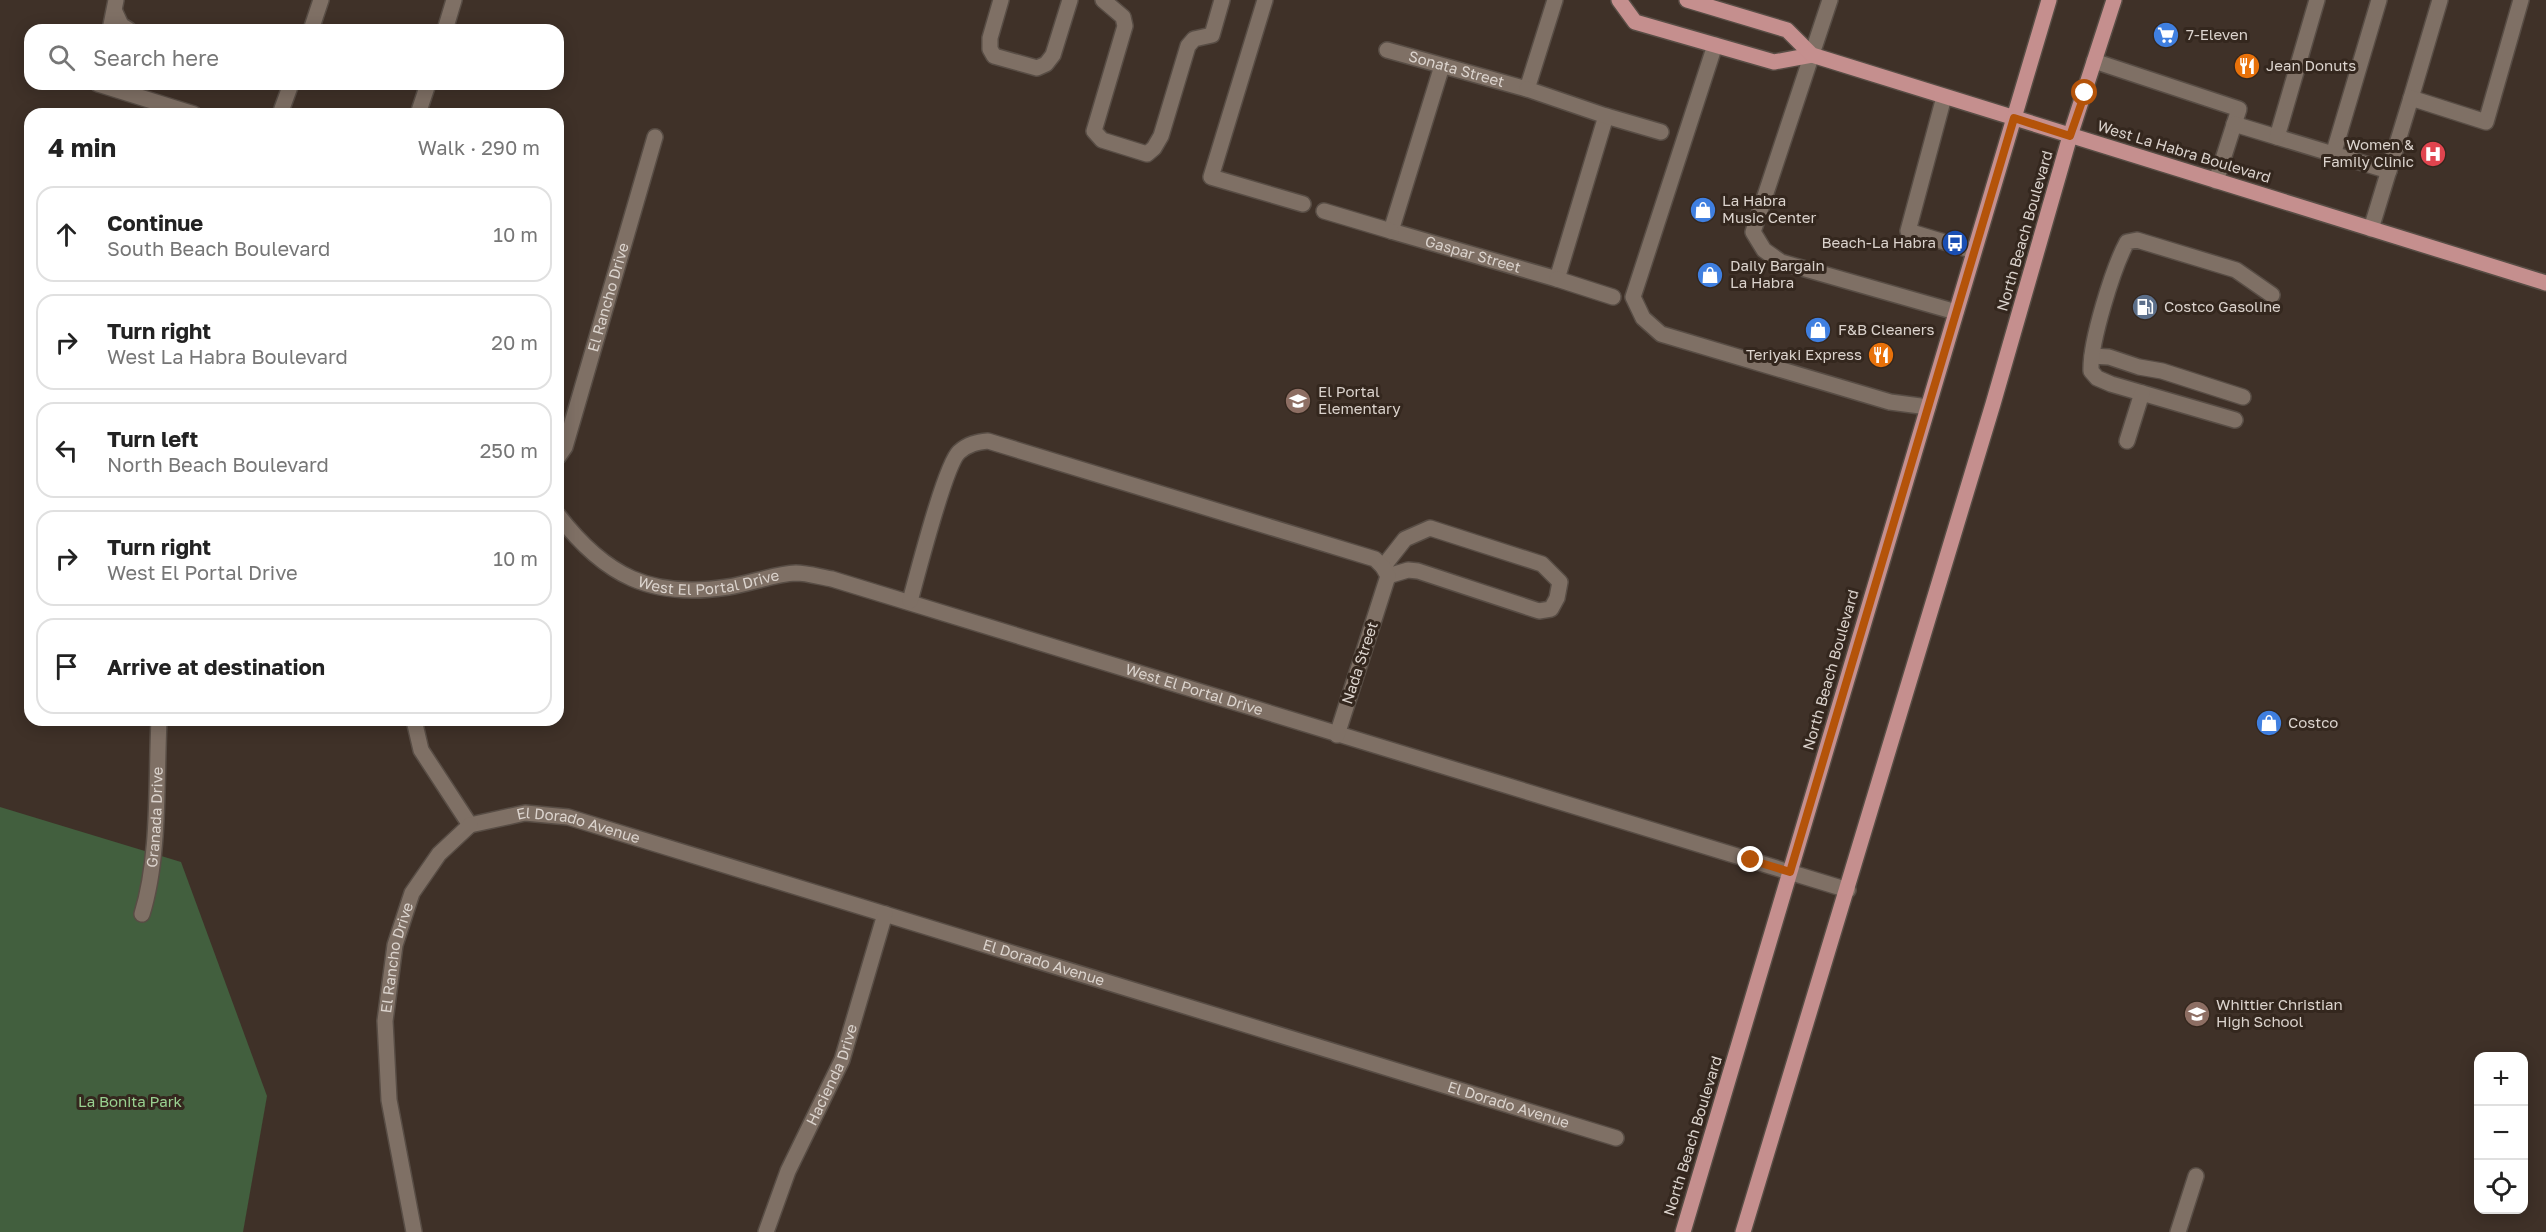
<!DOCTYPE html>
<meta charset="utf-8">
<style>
:root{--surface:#fff;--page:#f6f6f6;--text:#222;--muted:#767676;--line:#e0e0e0}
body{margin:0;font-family:"Golos Text",sans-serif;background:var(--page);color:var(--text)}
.controls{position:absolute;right:18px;bottom:18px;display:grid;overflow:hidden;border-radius:12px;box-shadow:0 3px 15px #0003}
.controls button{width:54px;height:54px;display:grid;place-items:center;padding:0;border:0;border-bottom:2px solid var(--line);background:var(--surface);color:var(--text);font:30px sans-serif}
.stop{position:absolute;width:18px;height:18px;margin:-14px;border:4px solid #b45309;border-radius:50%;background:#fff}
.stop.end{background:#b45309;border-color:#fff;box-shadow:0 2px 6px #0008}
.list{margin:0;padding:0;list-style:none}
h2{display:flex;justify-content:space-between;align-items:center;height:78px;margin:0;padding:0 24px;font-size:26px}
h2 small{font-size:20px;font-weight:400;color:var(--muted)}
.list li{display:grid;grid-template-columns:39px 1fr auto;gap:18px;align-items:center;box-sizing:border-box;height:96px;margin:0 12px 12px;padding:0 12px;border:2px solid var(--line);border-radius:18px}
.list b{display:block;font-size:22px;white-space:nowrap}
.list p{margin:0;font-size:20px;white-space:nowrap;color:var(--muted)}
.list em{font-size:20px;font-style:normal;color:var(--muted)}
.icon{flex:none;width:33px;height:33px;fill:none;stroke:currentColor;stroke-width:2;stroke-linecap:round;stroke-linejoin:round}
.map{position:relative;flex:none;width:2546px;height:1232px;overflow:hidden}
.search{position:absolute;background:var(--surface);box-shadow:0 3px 15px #0003;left:24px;top:24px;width:540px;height:66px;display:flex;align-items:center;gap:15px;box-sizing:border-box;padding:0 21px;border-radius:18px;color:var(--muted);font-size:22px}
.panel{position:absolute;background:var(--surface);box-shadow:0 3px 15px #0003;left:24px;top:108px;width:540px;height:618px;border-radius:18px}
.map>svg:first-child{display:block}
.green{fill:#425f3e}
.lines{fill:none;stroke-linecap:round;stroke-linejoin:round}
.minor-casing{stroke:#584d45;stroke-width:18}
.major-casing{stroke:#584d45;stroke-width:18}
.minor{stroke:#7f7065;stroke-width:15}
.major{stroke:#c58f8e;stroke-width:15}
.route{stroke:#b45309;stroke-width:8}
.labels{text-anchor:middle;stroke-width:6;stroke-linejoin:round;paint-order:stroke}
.poi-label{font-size:15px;fill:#dbd3cd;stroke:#34271e;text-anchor:start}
.street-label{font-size:15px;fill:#dbd3cd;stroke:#34271e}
.park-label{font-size:15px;fill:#99d190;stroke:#34271e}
</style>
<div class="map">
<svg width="2546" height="1232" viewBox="0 0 2546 1232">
<rect width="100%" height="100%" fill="#3f3128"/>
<path class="green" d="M0 807 181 862 267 1096 243 1232H0Z"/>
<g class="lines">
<g class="minor-casing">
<g id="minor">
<path d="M1001 0 990 38V49L994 56 1037 68 1046 64 1053 55 1070 0"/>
<path d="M1103 0 1123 17 1125 26 1094 131 1102 140 1147 154 1154 148 1161 136 1188 46 1194 39 1212 35 1222 0"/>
<path d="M1265 0 1211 177 1303 204"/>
<path d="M1830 0 1753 232 1764 250 1781 262 1956 312"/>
<path d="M115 12 121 25 129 30"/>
<path d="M110 30 116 0"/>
<path d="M311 30 321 0"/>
<path d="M445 30 454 0"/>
<path d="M1715 45 1633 297 1643 318 1661 334 1890 402 1928 407"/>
<path id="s1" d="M1387 50 1527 89 1555 0"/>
<path d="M2094 61 2239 109 2216 181"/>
<path id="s2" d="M1442 66 1391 231 1557 279 1606 116"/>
<path d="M98 84 194 114"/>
<path d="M1527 89 1606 116 1661 132"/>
<path d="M1944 97 1908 231 1974 251"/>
<path d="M2411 98 2440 0"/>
<path d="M280 114 291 84"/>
<path d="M418 114 428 84"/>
<path d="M2234 124 2389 171"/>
<path d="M2277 137 2317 0"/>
<path d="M2333 155 2379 0"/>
<path d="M1324 211 1391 231"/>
<path d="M2371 229 2411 98 2486 122 2521 0"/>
<path d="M1557 279 1613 297"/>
<path d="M2092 356 2109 357 2139 367 2162 371 2243 397"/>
<path d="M2235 420 2111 384 2097 378 2091 371C2090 342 2113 268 2127 242L2137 240 2236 270 2272 295"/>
<path d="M2127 441 2142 393"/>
<path id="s3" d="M558 457 565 447 655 137"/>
<path id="s4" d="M558 515C605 576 651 599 728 587 750 584 773 574 796 573 807 573 820 577 832 579L1848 890"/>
<path d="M1383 567 1405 539 1430 528 1542 564 1560 582 1557 598 1551 609 1539 611 1418 571 1408 570 1388 576"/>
<path d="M910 601C917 576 945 465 959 452 968 444 977 442 988 441L1375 559 1383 567 1388 576 1337 735"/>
<path d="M414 720 421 750 470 825"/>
<path id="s5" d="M470 825 525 813 568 817 1616 1138"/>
<path id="s6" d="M142 914C160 856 156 781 159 720"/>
<path id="s7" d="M414 1232 389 1100 385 1021 395 945 412 893 439 854 470 825"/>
<path id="s8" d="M766 1232 788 1171 842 1060 885 914"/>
<path d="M2178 1232 2196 1176"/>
</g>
</g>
<g class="major-casing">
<g id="major">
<path d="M1619 0 1635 22 1774 62 1812 55"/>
<path d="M1687 0 1787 30 1812 55 2546 283"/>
<path d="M1683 1232 2049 0"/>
<path d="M1743 1232 1993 404 2070 136 2114 0"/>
</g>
</g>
<use href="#minor" class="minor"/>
<use href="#major" class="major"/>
</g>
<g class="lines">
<path class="route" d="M1751 860 1790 872 2014 118 2070 136 2085 93"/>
</g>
<defs>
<g id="supermarket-disc" transform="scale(1.35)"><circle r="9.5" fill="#3f7fe0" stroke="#34271e"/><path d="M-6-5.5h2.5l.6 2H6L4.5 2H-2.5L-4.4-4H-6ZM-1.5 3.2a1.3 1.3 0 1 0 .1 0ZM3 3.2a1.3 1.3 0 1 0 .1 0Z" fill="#fff"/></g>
<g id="restaurant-disc" transform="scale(1.35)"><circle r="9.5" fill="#e8710a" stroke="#34271e"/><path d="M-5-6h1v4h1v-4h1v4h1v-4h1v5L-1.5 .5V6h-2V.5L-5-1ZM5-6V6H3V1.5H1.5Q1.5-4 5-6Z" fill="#fff"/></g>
<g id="hospital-disc" transform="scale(1.35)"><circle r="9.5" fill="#e0444e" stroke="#34271e"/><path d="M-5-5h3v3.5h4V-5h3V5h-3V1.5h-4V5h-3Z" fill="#fff"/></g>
<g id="shop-disc" transform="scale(1.35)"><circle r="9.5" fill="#3f7fe0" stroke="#34271e"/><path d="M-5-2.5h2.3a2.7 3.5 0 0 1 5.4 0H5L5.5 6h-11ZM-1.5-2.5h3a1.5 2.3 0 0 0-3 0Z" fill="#fff"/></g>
<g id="bus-disc" transform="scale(1.35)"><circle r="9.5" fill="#1a4fb4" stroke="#34271e"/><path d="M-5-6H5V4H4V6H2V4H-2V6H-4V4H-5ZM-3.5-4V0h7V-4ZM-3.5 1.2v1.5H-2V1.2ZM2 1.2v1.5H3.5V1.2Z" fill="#fff"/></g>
<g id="fuel-disc" transform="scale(1.35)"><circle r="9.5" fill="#5c6f8a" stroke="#34271e"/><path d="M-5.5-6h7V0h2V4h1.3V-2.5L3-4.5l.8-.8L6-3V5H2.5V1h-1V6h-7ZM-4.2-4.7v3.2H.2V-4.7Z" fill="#fff"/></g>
<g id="school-disc" transform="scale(1.35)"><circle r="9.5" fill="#8d6e63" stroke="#34271e"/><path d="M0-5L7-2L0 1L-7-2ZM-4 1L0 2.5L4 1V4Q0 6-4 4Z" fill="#fff"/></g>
</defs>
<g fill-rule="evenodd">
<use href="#supermarket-disc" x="2166" y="35"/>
<use href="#restaurant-disc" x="2247" y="66"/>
<use href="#hospital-disc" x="2433" y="154"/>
<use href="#shop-disc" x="1703" y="210"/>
<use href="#bus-disc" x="1955" y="243"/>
<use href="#shop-disc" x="1710" y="275"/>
<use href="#fuel-disc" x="2145" y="307"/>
<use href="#shop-disc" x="1818" y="330"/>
<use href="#restaurant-disc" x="1881" y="355"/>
<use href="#school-disc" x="1298" y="401"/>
<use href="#shop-disc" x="2269" y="723"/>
<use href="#school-disc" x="2197" y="1014"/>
</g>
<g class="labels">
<g class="poi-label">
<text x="2186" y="40">7-Eleven</text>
<text x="2266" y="71">Jean Donuts</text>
<text x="2414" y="150" text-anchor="end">Women &amp;<tspan x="2414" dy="17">Family Clinic</tspan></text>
<text x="1722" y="206">La Habra<tspan x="1722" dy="17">Music Center</tspan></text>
<text x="1936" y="248" text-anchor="end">Beach-La Habra</text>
<text x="1730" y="271">Daily Bargain<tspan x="1730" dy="17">La Habra</tspan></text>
<text x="2164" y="312">Costco Gasoline</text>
<text x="1838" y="335">F&amp;B Cleaners</text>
<text x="1862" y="360" text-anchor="end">Teriyaki Express</text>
<text x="1318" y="397">El Portal<tspan x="1318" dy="17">Elementary</tspan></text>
<text x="2288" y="728">Costco</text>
<text x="2216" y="1010">Whittier Christian<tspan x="2216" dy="17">High School</tspan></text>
</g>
<g class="street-label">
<text dy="5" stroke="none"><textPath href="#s1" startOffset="72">Sonata Street</textPath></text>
<text transform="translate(2184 152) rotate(17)" y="5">West La Habra Boulevard</text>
<text transform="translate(2025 231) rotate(-74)" y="5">North Beach Boulevard</text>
<text dy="5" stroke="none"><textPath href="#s2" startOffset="258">Gaspar Street</textPath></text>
<text dy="5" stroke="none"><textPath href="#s3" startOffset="168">El Rancho Drive</textPath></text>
<text dy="5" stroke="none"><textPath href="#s4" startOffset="177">West El Portal Drive</textPath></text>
<text transform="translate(1360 663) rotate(-72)" y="5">Nada Street</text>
<text transform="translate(1831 670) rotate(-74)" y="5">North Beach Boulevard</text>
<text dy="5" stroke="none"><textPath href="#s4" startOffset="681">West El Portal Drive</textPath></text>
<text dy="5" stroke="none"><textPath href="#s6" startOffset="98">Granada Drive</textPath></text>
<text dy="5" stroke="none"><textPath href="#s5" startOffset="111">El Dorado Avenue</textPath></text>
<text dy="5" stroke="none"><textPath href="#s7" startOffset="278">El Rancho Drive</textPath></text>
<text dy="5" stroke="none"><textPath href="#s5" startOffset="597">El Dorado Avenue</textPath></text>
<text dy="5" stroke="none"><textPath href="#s8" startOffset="171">Hacienda Drive</textPath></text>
<text dy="5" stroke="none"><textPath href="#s5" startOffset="1083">El Dorado Avenue</textPath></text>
<text transform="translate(1693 1136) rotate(-73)" y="5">North Beach Boulevard</text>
</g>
<g class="park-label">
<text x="130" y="1107">La Bonita Park</text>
</g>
</g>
</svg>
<div class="controls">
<button>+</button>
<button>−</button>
<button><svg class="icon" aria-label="locate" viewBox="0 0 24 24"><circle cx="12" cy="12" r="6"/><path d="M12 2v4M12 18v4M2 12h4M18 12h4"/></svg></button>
</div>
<div class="stop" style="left:2085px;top:93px"></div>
<div class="stop end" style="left:1751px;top:860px"></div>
<div class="search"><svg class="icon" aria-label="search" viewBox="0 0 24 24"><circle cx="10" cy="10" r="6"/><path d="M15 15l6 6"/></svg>Search here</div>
<section class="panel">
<h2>4 min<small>Walk · 290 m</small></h2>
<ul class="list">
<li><svg class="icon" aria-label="ahead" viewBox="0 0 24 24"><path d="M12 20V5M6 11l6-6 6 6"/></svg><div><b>Continue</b><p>South Beach Boulevard</p></div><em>10 m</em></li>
<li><svg class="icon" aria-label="right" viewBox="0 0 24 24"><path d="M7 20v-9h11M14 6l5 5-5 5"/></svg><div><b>Turn right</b><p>West La Habra Boulevard</p></div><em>20 m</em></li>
<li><svg class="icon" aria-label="left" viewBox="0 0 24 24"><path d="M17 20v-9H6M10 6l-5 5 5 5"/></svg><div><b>Turn left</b><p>North Beach Boulevard</p></div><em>250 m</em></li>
<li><svg class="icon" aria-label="right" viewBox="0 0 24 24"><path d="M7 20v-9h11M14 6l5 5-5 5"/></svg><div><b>Turn right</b><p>West El Portal Drive</p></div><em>10 m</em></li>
<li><svg class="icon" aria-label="arrive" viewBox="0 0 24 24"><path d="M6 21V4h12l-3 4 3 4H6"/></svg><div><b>Arrive at destination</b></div></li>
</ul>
</section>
</div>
